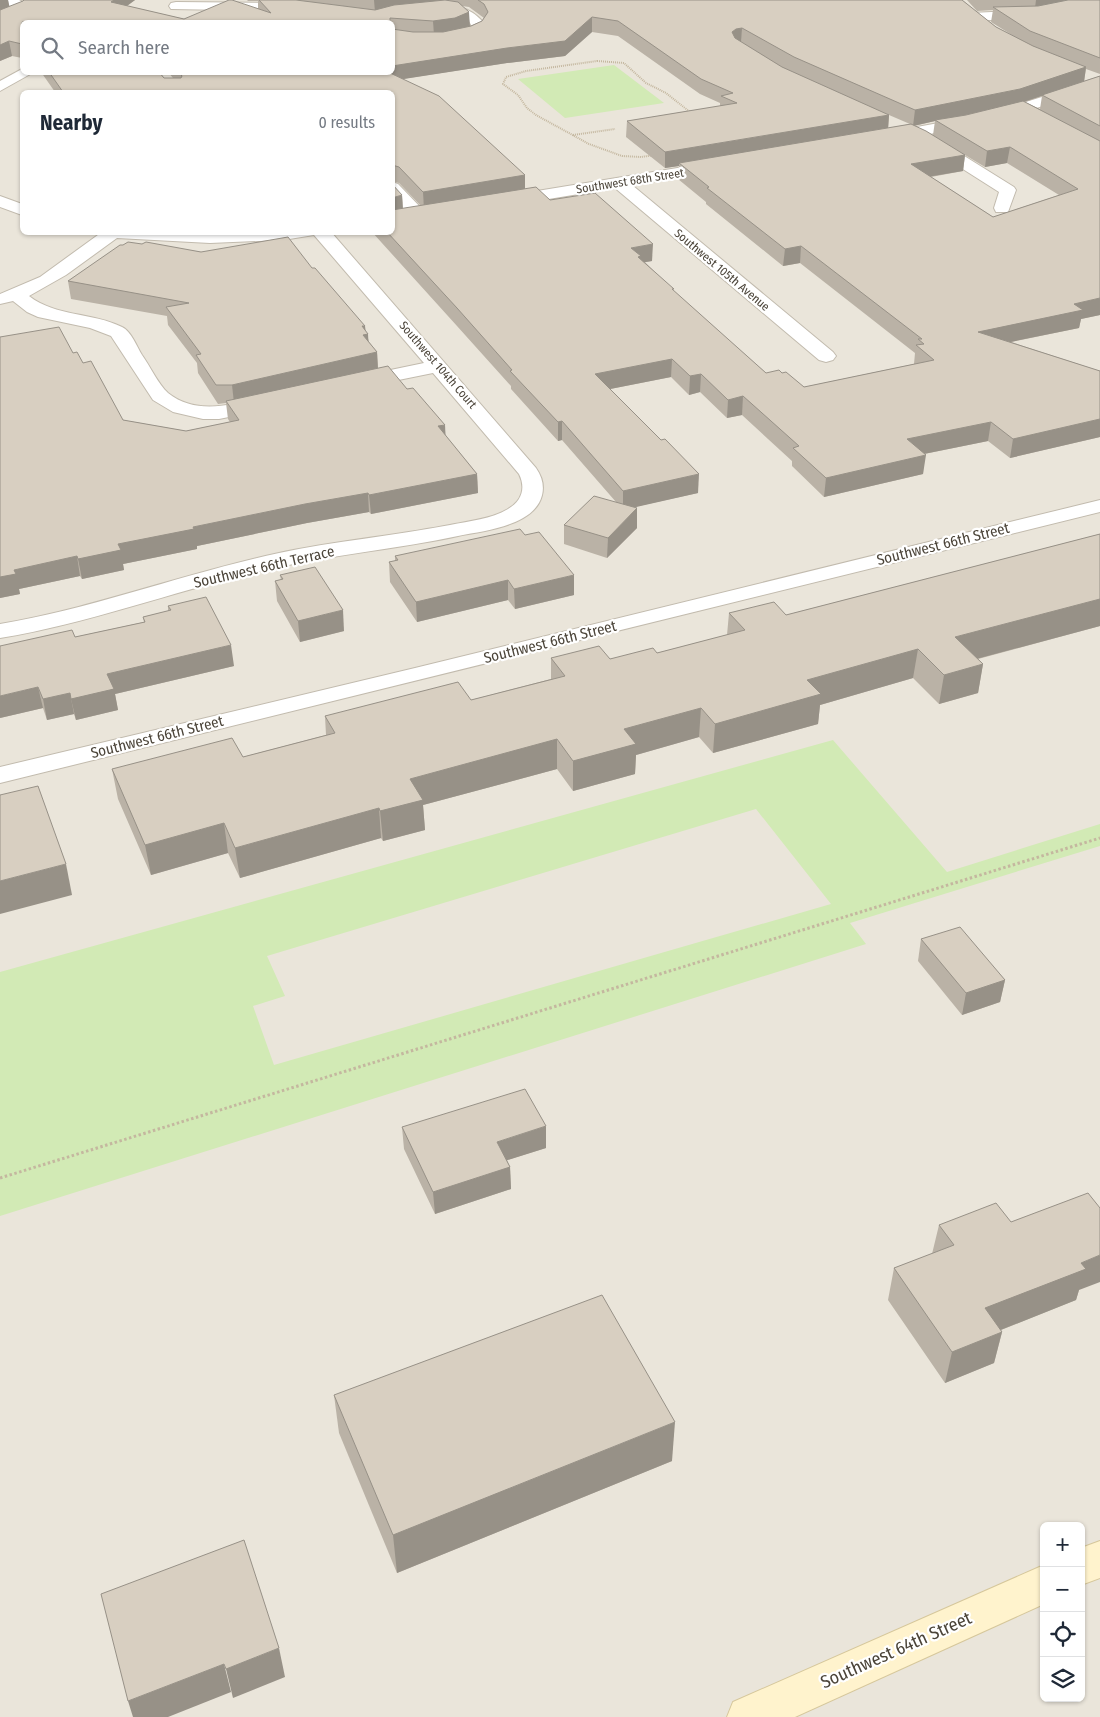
<!DOCTYPE html>
<meta charset="utf-8">
<style>
:root{--surface:#fff;--page:#f6f6f7;--text:#1f2937;--muted:#747a83;--line:#e0e1e3}
body{margin:0;font-family:"Fira Sans Condensed",sans-serif;background:var(--page);color:var(--text)}
.controls{position:absolute;right:15px;bottom:15px;display:grid;overflow:hidden;border-radius:8px;box-shadow:0 1px 4px #0004}
.controls button{width:45px;height:45px;display:grid;place-items:center;padding:0;border:0;border-bottom:1px solid var(--line);background:var(--surface);color:var(--text);font:25px sans-serif}
.list{margin:0;padding:0;list-style:none}
h2{display:flex;justify-content:space-between;align-items:center;height:65px;margin:0;padding:0 20px;font-size:21px}
h2 small{font-size:16px;font-weight:400;color:var(--muted)}
.icon{flex:none;width:28px;height:28px;fill:none;stroke:currentColor;stroke-width:2;stroke-linecap:round;stroke-linejoin:round}
.map{position:relative;flex:none;width:1100px;height:1717px;overflow:hidden}
.search{position:absolute;background:var(--surface);box-shadow:0 1px 4px #0004;left:20px;top:20px;width:375px;height:55px;display:flex;align-items:center;gap:12px;box-sizing:border-box;padding:0 18px;border-radius:8px;color:var(--muted);font-size:19px}
.panel{position:absolute;background:var(--surface);box-shadow:0 1px 4px #0004;left:20px;top:90px;width:375px;height:145px;border-radius:8px}
.map>svg:first-child{display:block}
.residential{fill:#eae5da;fill-rule:evenodd}
.green{fill:#d2eab5;fill-rule:evenodd}
.lines{fill:none;stroke-linecap:round;stroke-linejoin:round}
.street-casing{stroke:#c2bbae;stroke-width:2}
.secondary-casing{stroke:#d6c79b;stroke-width:2}
.path-far1{stroke:#c4b79f;stroke-width:2;stroke-dasharray:1 1;stroke-linecap:butt}
.path{stroke:#c4b79f;stroke-width:3;stroke-dasharray:2.5 2.5;stroke-linecap:butt}
.street{fill:#fff;fill-rule:evenodd}
.secondary{fill:#fff3cd;fill-rule:evenodd}
.wall{fill:#bab2a6;fill-rule:evenodd}
.shaded-wall{fill:#979187}
.building{fill:#d8cfc1;stroke:#979187}
.labels{text-anchor:middle;stroke-width:4.5;stroke-linejoin:round;paint-order:stroke}
.far-street-label{font-size:12px;fill:#4b4439;stroke:#fff}
.street-label{font-size:15px;fill:#4b4439;stroke:#fff}
.near-street-label{font-size:18px;fill:#4b4439;stroke:#fff}
</style>
<div class="map">
<svg width="1100" height="1717" viewBox="0 0 1100 1717">
<rect width="100%" height="100%" fill="#f6f3ec"/>
<path class="residential" d="M0 0H1100V1717H0ZM22 22H392V72H22ZM22 92H392V232H22ZM1044 1526H1081V1698H1044Z"/>
<g class="green">
<path d="M614 65 664 103 565 118 518 79Z"/>
<path d="M833 740 947 872 1100 824V846L850 923 866 944 0 1216V972ZM756 809 831 904 274 1065 253 1006 285 996 267 956Z"/>
</g>
<g class="lines">
<g class="street-casing">
<g id="street">
<path d="M2 0H19L25 3 27 11 25 14 0 25V16L13 9Z"/>
<path d="M1089 0H1100V6L1035 18 971 21 964 17 971 13 1035 10Z"/>
<path d="M176 2 294 3 301 7 294 11 171 9 169 6 171 3Z"/>
<path d="M440 4C460 5 475 10 487 27 476 48 413 47 392 42V34C418 40 448 39 472 28 468 7 436 19 426 8L428 5Z"/>
<path d="M22 69V72H34L0 91V81Z"/>
<path d="M1100 79V88L995 121 890 142 885 140 882 137 885 134 890 132 987 114Z"/>
<path d="M931 137 937 139 1014 187 1016 190 1008 212H996L994 208 999 192 925 145 923 142 925 139Z"/>
<path d="M714 162 720 164 722 167 720 170 632 185 833 352 836 356 833 360 826 362 819 360 615 188 507 206 501 205 499 201 501 197 507 196Z"/>
<path d="M392 182 398 184 425 212 427 216 425 220H413L392 197Z"/>
<path d="M0 196 22 204V215L0 207Z"/>
<path d="M102 232H331L536 468C549 486 543 507 523 518 504 529 479 532 458 536 398 549 338 554 279 567 184 587 96 622 0 638V624C95 608 185 573 279 553 335 541 393 536 450 525 470 521 491 519 508 509 522 501 526 488 519 474L433 373 359 388 352 386 349 382 352 378 424 363 314 235 283 240 210 243 117 238 66 275 29 296C56 317 92 312 122 327 131 331 137 347 142 355 150 366 158 384 168 393 197 416 232 404 264 398L271 400 274 404 271 408 264 410 219 419H203L173 412 153 400 111 336 90 328 38 317 27 312 13 301 0 304V294L40 277Z"/>
<path d="M1100 500V512L0 783V767L415 668Z"/>
</g>
</g>
<g class="secondary-casing">
<g id="secondary">
<path d="M1100 1541V1578L1081 1585V1548Z"/>
<path d="M1044 1565V1604L795 1717H727L733 1702Z"/>
</g>
</g>
<g class="path-far1">
<path d="M597 61 624 63 646 83 666 93 719 135 708 145 691 150 641 157 622 156 589 144 536 115 527 108 518 95 503 84 506 77 526 71Z"/>
<path d="M573 135 615 129"/>
</g>
<path class="path" d="M0 1178 1100 838"/>
<use href="#street" class="street"/>
<use href="#secondary" class="secondary"/>
</g>
<g class="wall">
<path d="M0 0H8L9 7 23 1H24L23 0H135L127 6 184 19 258 8V1H248L247 0H962L996 27 1012 35 991 22 993 10 977 11 967 0H1100V74L1086 69 1084 81 1100 76V315L1081 319 1079 328 1011 342 1100 371V437L1010 458 988 441 924 454 923 474 824 497 792 466V461L742 415 727 418 700 392 689 395 671 377 610 389 698 493 634 507 637 528 607 558 564 544V525L616 502 562 440 558 441 511 389V386L457 326 372 232H392L402 195 403 209 421 206 399 183 392 181V92H55L41 72H159L164 78H173L168 72H392V22H22V58L12 56 0 61ZM462 6 469 7 484 18 482 21 470 26ZM592 32 618 36 700 94 720 103V106L627 121 626 137 665 168 679 166 678 179 706 202V204L783 266 800 263 915 353 914 364 804 387 782 373H766L674 292 645 262 652 261 550 200 525 189V175L402 79 507 63 565 56ZM1042 96 1040 109 1025 102 1031 100ZM889 115 910 124 888 128ZM935 121 933 135 914 126ZM965 155 985 167 1007 163 1059 195 993 217 931 177 963 171Z"/>
<path d="M142 244 201 252 312 268 366 331 369 342 377 352 378 368 407 389 445 425V435L477 474 478 493 371 514 369 512 307 523 197 546V549L123 564 124 570 82 579 80 576 19 589 20 594 0 598V337L73 353 83 363 123 420 186 431 230 422 228 419 226 403 218 404 198 373 197 363 168 325 167 316 71 299 68 281 123 245Z"/>
<path d="M1100 534V626L978 659 983 664 978 693 939 704 913 678 820 705 818 724 713 753 699 737 636 755 635 774 573 791 557 769 423 805 425 830 383 841 381 838 240 878 228 853 151 875 118 799 112 769 243 757 326 735 325 716 471 700 551 679V658L610 659 657 653 727 635 729 613 786 615Z"/>
<path d="M525 535 574 595 515 609 508 600 417 622 390 582 389 562 395 561V556Z"/>
<path d="M280 575 344 631 300 642 277 601 275 581 281 580Z"/>
<path d="M168 606 234 666 115 694 118 710 76 720 74 714 47 720 43 708 0 718 75 637 144 622 143 617 168 611Z"/>
<path d="M921 939 1005 980 1000 1002 962 1015 918 961Z"/>
<path d="M402 1127 546 1148 507 1160 510 1167 511 1189 435 1214 404 1149Z"/>
<path d="M1011 1222 1079 1290 1076 1300 1001 1330 1002 1332 994 1363 945 1383 888 1300 894 1268 932 1254 939 1225Z"/>
<path d="M334 1395 672 1461 397 1573 339 1433Z"/>
</g>
<g class="shaded-wall">
<path d="M0 0H8L10 9 0 14Z"/>
<path d="M114 0H135L113 16 111 2Z"/>
<path d="M374 0H444L375 12Z"/>
<path d="M1036 0H1079L1035 8Z"/>
<path d="M469 12 470 27 434 35 433 21Z"/>
<path d="M592 17V32L565 56 507 63 378 83V72H392V66Z"/>
<path d="M742 28 741 42 735 43 732 32 736 29Z"/>
<path d="M9 41 12 56 0 61V45Z"/>
<path d="M1086 67 1084 82 1017 104 937 121 935 120V121L913 126 915 110Z"/>
<path d="M889 115 888 130 679 163V166L665 168V152Z"/>
<path d="M1010 147 1007 163 985 167 987 151Z"/>
<path d="M965 155 963 171 909 180 911 164Z"/>
<path d="M525 175V192L424 209 423 192Z"/>
<path d="M402 195 403 212 392 214V198Z"/>
<path d="M653 244 652 261 640 263 631 248Z"/>
<path d="M801 246 800 263 783 266 785 249Z"/>
<path d="M1100 298V315L1081 319 1079 328 976 349 978 332 1074 304Z"/>
<path d="M362 326H365L366 334H368L369 352 364 353Z"/>
<path d="M377 352 378 370 234 403 232 385Z"/>
<path d="M672 359 671 377 595 392V374Z"/>
<path d="M701 374 700 392 689 395 690 376Z"/>
<path d="M743 396 742 415 727 418 728 400Z"/>
<path d="M1100 419V437L1010 458 1013 439Z"/>
<path d="M562 421V440L558 441V422Z"/>
<path d="M991 422 988 441 904 458 907 439Z"/>
<path d="M445 425 446 444 438 426Z"/>
<path d="M926 455 923 474 824 497 826 478Z"/>
<path d="M477 474 478 493 371 514 369 495Z"/>
<path d="M699 474 698 493 623 510V491Z"/>
<path d="M368 493 369 512 307 523 197 546V549L123 564 124 570 82 579 78 559 118 544 193 527 305 504Z"/>
<path d="M637 508V528L607 558 608 538Z"/>
<path d="M77 556 80 576 19 589 20 594 0 598V577L14 570Z"/>
<path d="M574 575V595L515 609 514 589Z"/>
<path d="M508 580V600L417 622 416 602Z"/>
<path d="M1100 599V626L950 666 955 637Z"/>
<path d="M343 610 344 631 300 642 298 621Z"/>
<path d="M231 645 234 666 115 694 118 710 76 720 71 699 107 674Z"/>
<path d="M918 649 913 678 820 705 818 724 713 753 715 724 807 680Z"/>
<path d="M983 664 978 693 939 704 944 675Z"/>
<path d="M38 687 43 708 0 718V696Z"/>
<path d="M70 693 74 714 47 720 43 699Z"/>
<path d="M701 708 699 737 636 755 635 774 573 791V761L624 729Z"/>
<path d="M557 739V769L423 805 425 830 383 841 380 811 410 779Z"/>
<path d="M379 808 381 838 240 878 235 848Z"/>
<path d="M224 823 228 853 151 875 145 845Z"/>
<path d="M66 864 72 895 0 914V881Z"/>
<path d="M1005 980 1000 1002 962 1015 966 993Z"/>
<path d="M546 1126V1148L498 1163 497 1142Z"/>
<path d="M510 1167 511 1189 435 1214 433 1192Z"/>
<path d="M1100 1255V1282L1079 1290 1076 1300 978 1339 985 1308 1081 1263Z"/>
<path d="M1002 1332 994 1363 945 1383 952 1352Z"/>
<path d="M675 1422 672 1461 397 1573 393 1535Z"/>
<path d="M279 1648 285 1677 233 1698 226 1669Z"/>
<path d="M224 1664 231 1692 168 1717H133L128 1701Z"/>
</g>
<g class="building">
<path d="M24 0H114L111 2 184 19 229 0H232L271 13 259 0H296L375 10 394 5 445 0 458 2 469 12 455 18 433 21 390 18V22H22V44L9 41 0 45V10L23 1Z"/>
<path d="M478 0H962L996 27 1033 46 1086 67 1020 89 915 110 794 57 742 28 736 29 732 32 735 38 782 67 889 115 665 152 627 121 737 103 721 96 733 93 701 79 618 21 592 17 565 41 507 48 392 66V29L413 32H443L471 26 482 21 488 12 484 4Z"/>
<path d="M1068 0H1100V58L1030 31 993 7 1038 6Z"/>
<path d="M49 72H159L164 78H181L182 76 179 72H388L439 96 525 175 423 192 399 167 392 165V92H63Z"/>
<path d="M1100 76V126L1042 95Z"/>
<path d="M1023 101 1100 141V298L1074 304 1083 310 978 332 1100 371V419L1013 439 991 422 907 439 926 455 826 478 793 448 799 446 743 396 728 400 701 374 690 376 672 359 595 374 661 440 665 439 699 474 623 491 562 421 558 422 510 371 512 370 457 308 387 232H392V210L536 187 550 200 595 193 653 244 631 248 641 256 638 257 674 289H672L766 373 779 370 782 373 786 372 804 387 934 360 916 345 924 344 918 339H922L801 246 785 249 707 188 709 187 679 163 911 124 926 131 965 155 911 164 993 217 1078 189 1010 147 987 151 935 120 966 115Z"/>
<path d="M392 184 402 195 392 198Z"/>
<path d="M288 237 312 268H315L365 326H362L368 334 363 335 377 352 232 385H216L196 355 201 354 166 307 189 303 68 281 120 245H123L128 242 142 244 146 242 201 252Z"/>
<path d="M59 327 73 353 77 352 83 363 91 361 123 420 186 431 239 420 226 401 388 366 407 389 413 388 445 425 438 426 477 474 369 495 368 493 305 504 193 527 194 529 118 544 121 550 78 559 77 556 14 570 16 574 0 577V337Z"/>
<path d="M594 496 637 508 608 538 564 525Z"/>
<path d="M520 529 525 535 539 532 574 575 514 589 508 580 416 602 389 562 398 560 395 556Z"/>
<path d="M1100 534V599L955 637 983 664 944 675 918 649 807 680 821 694 715 724 701 708 624 729 636 744 573 761 557 739 410 779 423 800 380 811 379 808 235 848 224 823 145 845 112 769 232 738 243 757 335 733 325 716 458 682 471 700 565 676 551 658 599 646 610 659 653 648 657 653 745 630 729 613 774 602 786 615Z"/>
<path d="M315 567 343 610 298 621 275 581 283 579 280 575Z"/>
<path d="M206 597 231 645 107 674 114 689 71 699 70 693 43 699 38 687 0 696V646L72 630 75 637 145 622 143 617 171 610 168 606Z"/>
<path d="M38 786 66 864 0 881V795Z"/>
<path d="M960 927 1005 980 966 993 921 939Z"/>
<path d="M525 1089 546 1126 497 1142 510 1167 433 1192 402 1127Z"/>
<path d="M1088 1193 1100 1208V1255L1081 1263 1086 1269 985 1308 1002 1332 952 1352 894 1268 954 1245 939 1225 996 1203 1011 1222Z"/>
<path d="M602 1295 675 1422 393 1535 334 1395Z"/>
<path d="M244 1540 279 1648 226 1669 224 1664 128 1701 101 1594Z"/>
</g>
<g class="labels">
<g class="far-street-label">
<text transform="translate(630 181) rotate(-9)" y="4">Southwest 68th Street</text>
<text transform="translate(722 270) rotate(40)" y="4">Southwest 105th Avenue</text>
<text transform="translate(438 365) rotate(49)" y="4">Southwest 104th Court</text>
</g>
<g class="street-label">
<text transform="translate(943 544) rotate(-14)" y="5">Southwest 66th Street</text>
<text transform="translate(264 567) rotate(-13)" y="5">Southwest 66th Terrace</text>
<text transform="translate(550 642) rotate(-14)" y="5">Southwest 66th Street</text>
<text transform="translate(157 737) rotate(-14)" y="5">Southwest 66th Street</text>
</g>
<g class="near-street-label">
<text transform="translate(896 1650) rotate(-24)" y="6">Southwest 64th Street</text>
</g>
</g>
</svg>
<div class="controls">
<button>+</button>
<button>−</button>
<button><svg class="icon" aria-label="locate" viewBox="0 0 24 24"><circle cx="12" cy="12" r="6"/><path d="M12 2v4M12 18v4M2 12h4M18 12h4"/></svg></button>
<button><svg class="icon" aria-label="layers" viewBox="0 0 24 24"><path d="M12 4l9 5-9 5-9-5zM3 14l9 5 9-5"/></svg></button>
</div>
<div class="search"><svg class="icon" aria-label="search" viewBox="0 0 24 24"><circle cx="10" cy="10" r="6"/><path d="M15 15l6 6"/></svg>Search here</div>
<section class="panel">
<h2>Nearby<small>0 results</small></h2>
<ul class="list">
</ul>
</section>
</div>
